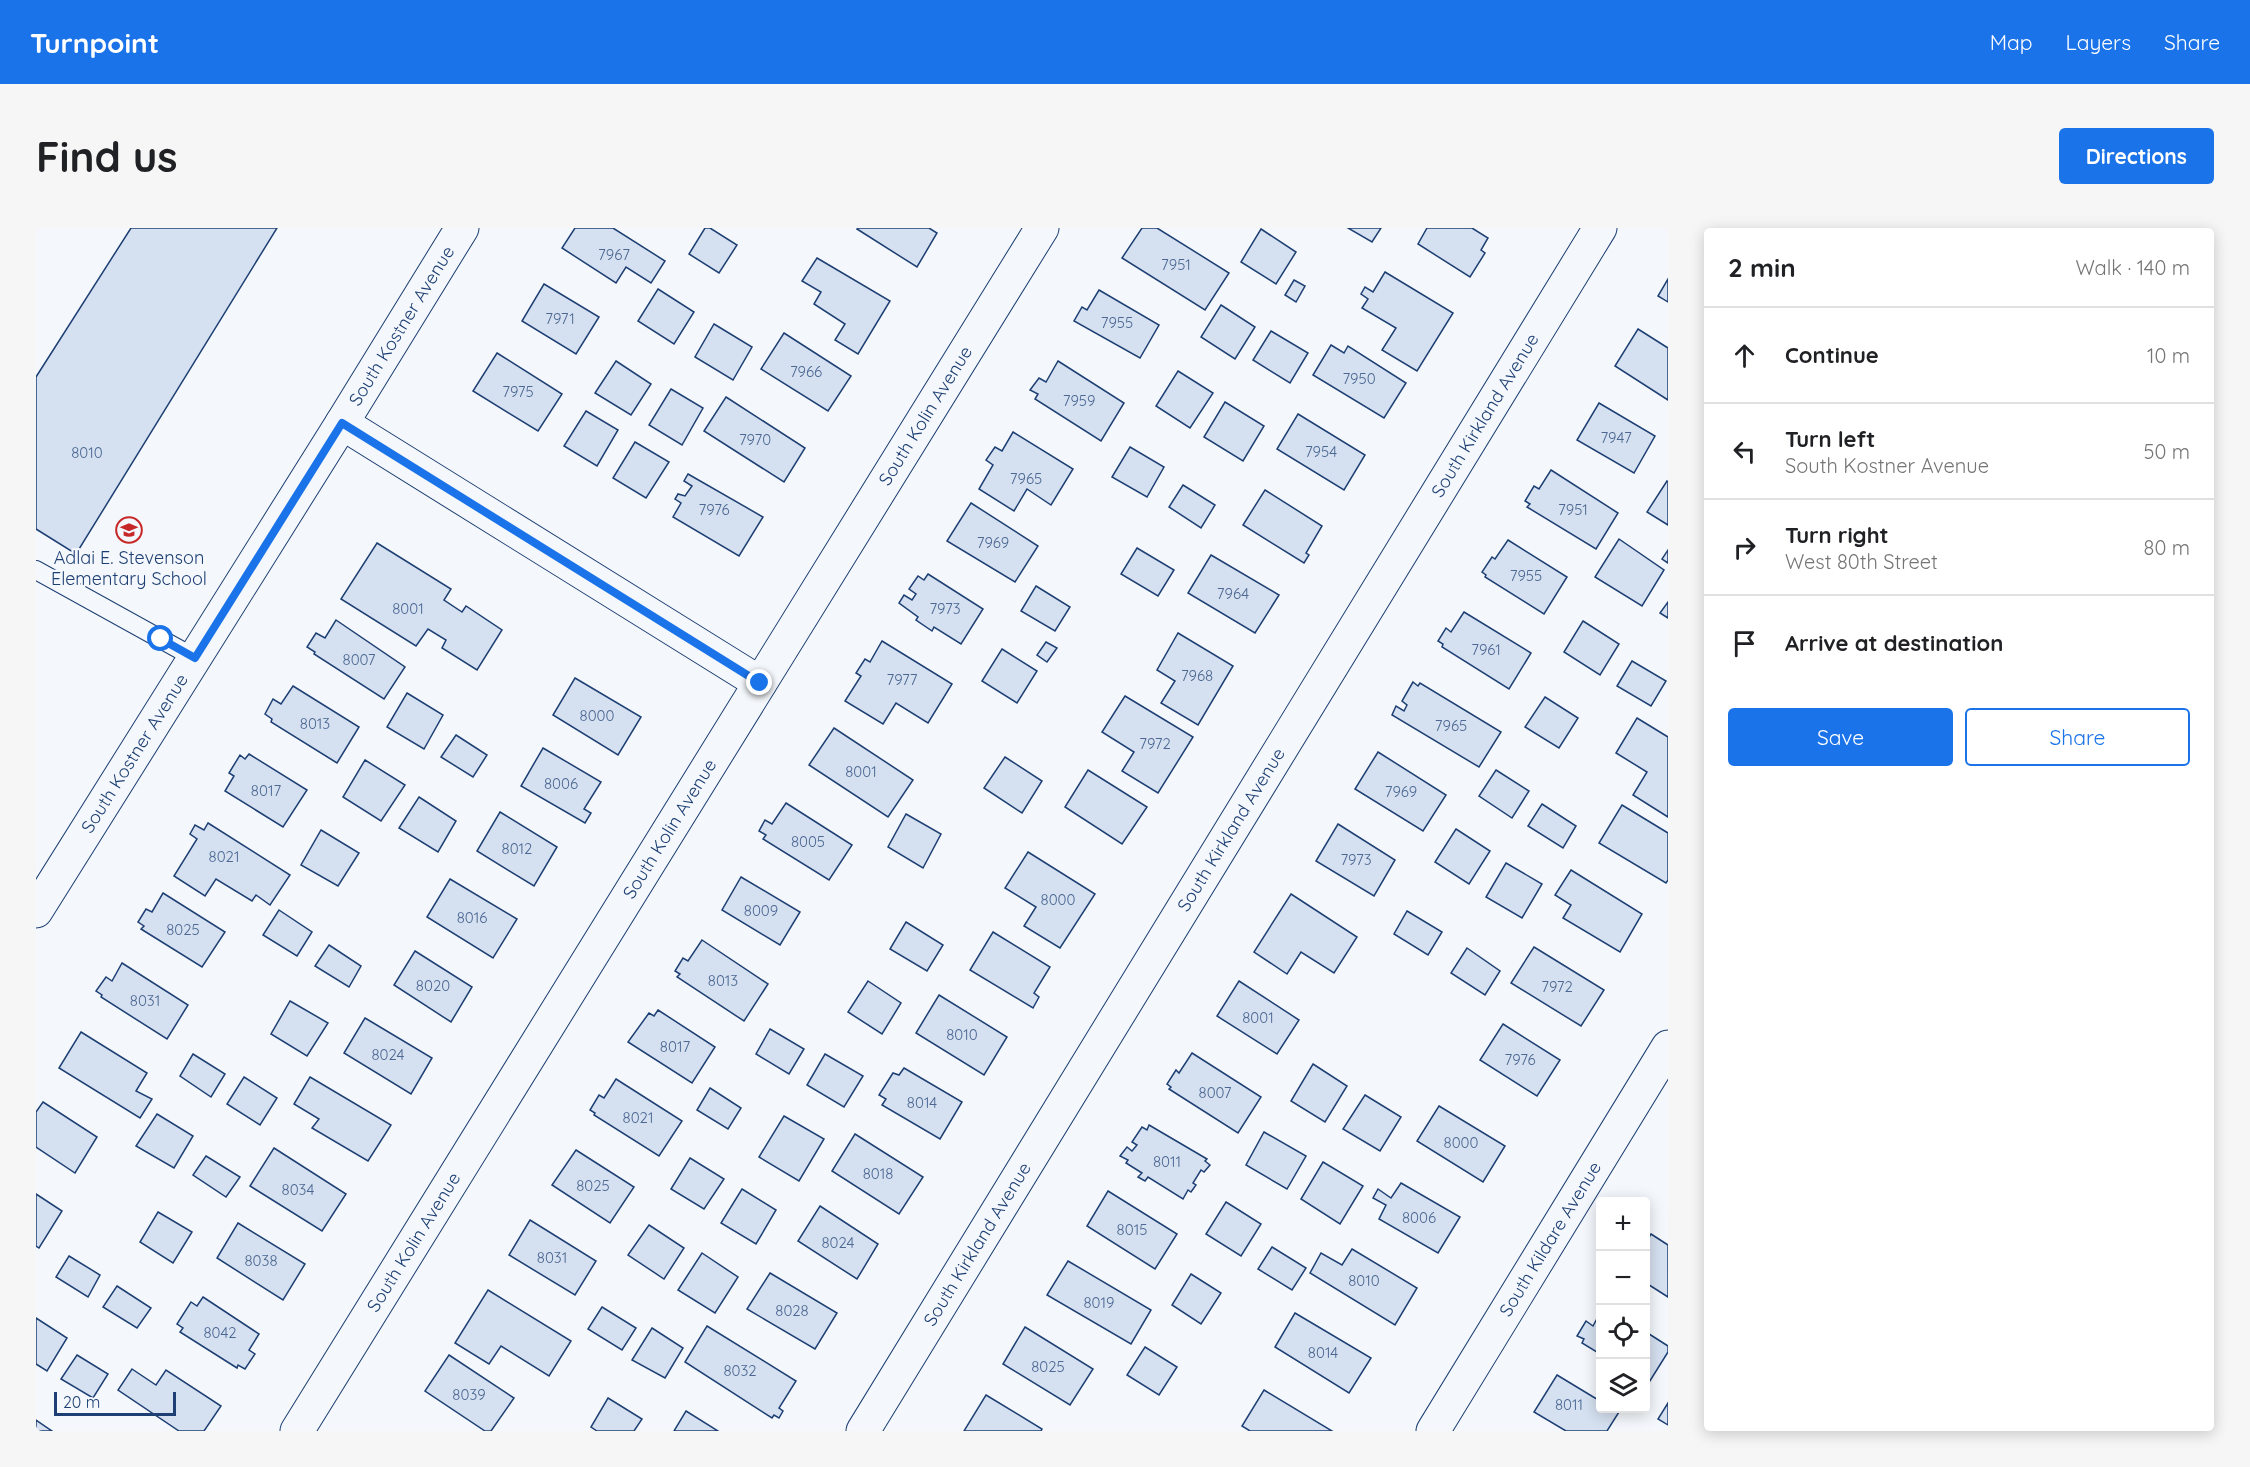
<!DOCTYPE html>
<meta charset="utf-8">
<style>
:root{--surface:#fff;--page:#f6f6f6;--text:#202124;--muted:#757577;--line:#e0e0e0;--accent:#1a73e8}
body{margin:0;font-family:Quicksand,sans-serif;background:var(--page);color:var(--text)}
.controls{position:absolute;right:18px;bottom:18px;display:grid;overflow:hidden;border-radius:6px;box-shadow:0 3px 15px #0003}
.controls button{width:54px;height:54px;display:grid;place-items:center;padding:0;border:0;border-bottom:2px solid var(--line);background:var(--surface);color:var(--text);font:30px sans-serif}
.scale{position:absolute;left:18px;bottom:15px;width:122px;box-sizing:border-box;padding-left:6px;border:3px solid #1d3f73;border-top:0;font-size:16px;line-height:21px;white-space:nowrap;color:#1d3f73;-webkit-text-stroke:4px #f4f7fb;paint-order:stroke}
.stop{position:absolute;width:18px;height:18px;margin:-14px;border:4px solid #1a73e8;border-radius:50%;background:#fff}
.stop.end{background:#1a73e8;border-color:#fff;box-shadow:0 2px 6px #0008}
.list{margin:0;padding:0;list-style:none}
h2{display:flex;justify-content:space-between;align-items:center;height:78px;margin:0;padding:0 24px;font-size:26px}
h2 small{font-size:20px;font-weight:400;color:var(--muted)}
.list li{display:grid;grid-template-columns:39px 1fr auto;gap:18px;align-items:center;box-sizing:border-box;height:96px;padding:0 24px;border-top:2px solid var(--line)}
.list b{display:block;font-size:22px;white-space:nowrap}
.list p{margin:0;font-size:20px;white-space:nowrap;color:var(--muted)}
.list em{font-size:20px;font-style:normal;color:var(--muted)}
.actions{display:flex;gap:12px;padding:18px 24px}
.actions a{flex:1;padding:14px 0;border:2px solid var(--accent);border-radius:6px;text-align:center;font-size:21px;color:var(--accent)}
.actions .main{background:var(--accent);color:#fff}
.icon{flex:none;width:33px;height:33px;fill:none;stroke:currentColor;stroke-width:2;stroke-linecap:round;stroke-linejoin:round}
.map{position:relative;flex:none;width:1632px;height:1203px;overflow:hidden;border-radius:6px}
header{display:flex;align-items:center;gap:36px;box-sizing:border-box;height:84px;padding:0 30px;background:var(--accent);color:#fff}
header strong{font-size:28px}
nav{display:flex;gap:33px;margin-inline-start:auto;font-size:21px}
.intro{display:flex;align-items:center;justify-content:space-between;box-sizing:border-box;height:144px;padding:0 36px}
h1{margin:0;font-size:42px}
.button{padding:15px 27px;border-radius:6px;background:var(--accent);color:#fff;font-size:21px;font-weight:700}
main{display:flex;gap:36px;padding:0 36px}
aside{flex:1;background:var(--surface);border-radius:6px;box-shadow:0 3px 15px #0003}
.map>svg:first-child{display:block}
.building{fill:#d5e0f0;stroke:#1d3f73;stroke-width:1.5}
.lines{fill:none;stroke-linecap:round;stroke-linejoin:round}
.service-casing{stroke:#1d3f73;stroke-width:20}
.minor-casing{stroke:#1d3f73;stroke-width:35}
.service{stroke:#f4f7fb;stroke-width:18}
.minor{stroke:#f4f7fb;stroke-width:33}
.route{stroke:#1a73e8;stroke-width:8}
.labels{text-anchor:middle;stroke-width:4.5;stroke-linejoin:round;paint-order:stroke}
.number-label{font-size:15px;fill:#4b6792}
.street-label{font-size:18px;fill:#1d3f73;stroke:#f4f7fb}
.poi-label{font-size:18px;fill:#1d3f73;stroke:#f4f7fb}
</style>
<header>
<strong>Turnpoint</strong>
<nav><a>Map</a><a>Layers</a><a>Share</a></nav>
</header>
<div class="intro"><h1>Find us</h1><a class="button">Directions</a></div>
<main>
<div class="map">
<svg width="1632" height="1203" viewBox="0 0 1632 1203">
<rect width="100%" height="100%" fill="#f4f7fb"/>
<g class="building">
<path d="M95 0H241L40 326 0 301V149Z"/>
<path d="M539 0H577L629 33 615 55 590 39 580 55 526 20Z"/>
<path d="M669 0H674L701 17 683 45 653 26Z"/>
<path d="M822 0H893L901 5 881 39 821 1Z"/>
<path d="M1106 0H1121L1193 45 1169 82 1086 30Z"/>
<path d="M1312 0H1345L1336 14Z"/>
<path d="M1391 0H1436L1452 10 1445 22 1449 25 1434 49 1382 16Z"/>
<path d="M1225 1 1260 24 1240 56 1205 34Z"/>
<path d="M781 30 854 73 822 126 799 112 809 96 778 76 785 64 766 53Z"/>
<path d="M1349 44 1417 85 1381 143 1346 122 1360 100 1326 80 1332 71 1325 66 1329 59 1337 64Z"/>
<path d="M1632 51V74L1622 68Z"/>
<path d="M1258 52 1269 58 1260 74 1249 67Z"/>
<path d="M508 56 563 89 540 126 486 93Z"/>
<path d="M622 61 658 84 638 116 602 93Z"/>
<path d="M1063 62 1123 97 1104 130 1038 93 1046 79 1051 82Z"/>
<path d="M1185 77 1219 99 1199 131 1165 109Z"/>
<path d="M678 96 716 119 697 152 659 129Z"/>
<path d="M1602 101 1632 120V172L1579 138Z"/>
<path d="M1235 103 1272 125 1254 155 1217 132Z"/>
<path d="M748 105 815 148 792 183 725 141Z"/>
<path d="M1295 117 1308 125 1312 118 1370 155 1348 190 1277 147Z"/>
<path d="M461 125 526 166 502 203 437 163Z"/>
<path d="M580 133 615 156 595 187 559 165Z"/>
<path d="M1022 133 1088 175 1065 213 999 171 1002 166 994 162 1003 150 1010 154Z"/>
<path d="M1142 143 1177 165 1154 200 1120 178Z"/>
<path d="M635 161 667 180 646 217 613 197Z"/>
<path d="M690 169 769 220 748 254 668 203Z"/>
<path d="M1189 174 1228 198 1207 233 1168 209Z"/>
<path d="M1563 175 1619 208 1598 245 1541 212Z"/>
<path d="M550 183 582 202 561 238 528 218Z"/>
<path d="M1262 186 1329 227 1308 262 1241 221Z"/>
<path d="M977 204 1037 241 1015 277 991 261 978 283 943 261 957 237 950 232 959 219 966 223Z"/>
<path d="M599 214 633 234 610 270 577 250Z"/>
<path d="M1094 219 1128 239 1111 269 1076 249Z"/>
<path d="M1515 242 1582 285 1560 321 1491 279 1494 276 1489 273 1498 258 1503 261Z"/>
<path d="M652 246 727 289 703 328 637 289 645 275 639 271 642 266 649 268 656 258 648 253Z"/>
<path d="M1631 253 1632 254V297L1611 284Z"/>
<path d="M1147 257 1179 277 1165 300 1133 279Z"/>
<path d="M1229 262 1286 298 1270 325 1273 327 1268 335 1207 297Z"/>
<path d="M935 275 1002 318 979 354 911 313Z"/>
<path d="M1583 311 1628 342 1606 378 1559 349Z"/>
<path d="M1472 312 1531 349 1508 386 1449 349 1450 347 1446 344 1456 329 1459 331Z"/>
<path d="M341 315 415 361 408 372 426 384 430 378 466 402 441 442 406 420 410 412 392 401 380 418 305 371Z"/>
<path d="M1101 320 1138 342 1122 368 1085 346Z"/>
<path d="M1632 322V335L1626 331Z"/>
<path d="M1175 327 1243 367 1219 405 1152 365Z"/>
<path d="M892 346 947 381 925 416 898 399 896 403 880 392 882 389 863 375 868 367 876 372 880 366 873 361 882 348 888 352Z"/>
<path d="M1000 358 1034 379 1019 403 985 383Z"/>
<path d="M1632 374V390L1624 385Z"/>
<path d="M1428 384 1495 425 1473 461 1406 419 1407 416 1402 413 1410 400 1415 404Z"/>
<path d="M300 392 369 439 348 471 278 426 279 424 271 419 280 405 289 410Z"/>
<path d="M1547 393 1583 416 1564 447 1528 424Z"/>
<path d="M1142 405 1197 438 1162 497 1125 475 1139 453 1121 442Z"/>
<path d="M846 413 916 456 892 495 860 475 847 496 809 473 825 448 820 445 829 431 834 434Z"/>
<path d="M1010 414 1021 420 1011 434 1001 427Z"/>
<path d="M966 421 1001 443 981 475 946 453Z"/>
<path d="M1596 433 1630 453 1615 478 1581 458Z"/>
<path d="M539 450 605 489 582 527 517 487Z"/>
<path d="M1377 454 1382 458 1384 455 1465 504 1443 539 1356 487 1360 478 1368 483 1371 477 1366 473Z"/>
<path d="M257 458 323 499 301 535 235 494 236 491 229 486 237 471 245 476Z"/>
<path d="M371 465 407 487 388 521 351 499Z"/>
<path d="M1089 468 1157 509 1122 565 1086 543 1098 524 1066 504Z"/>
<path d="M1509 469 1542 490 1523 520 1489 499Z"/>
<path d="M1601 490 1632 509V589L1597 567 1611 544 1580 525Z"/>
<path d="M798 500 877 552 852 589 773 537Z"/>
<path d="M420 507 451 527 437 549 405 529Z"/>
<path d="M507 520 565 554 548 581 555 585 549 595 485 558Z"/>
<path d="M1342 524 1410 567 1387 603 1319 561Z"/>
<path d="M213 526 271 562 247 599 189 563 198 548 193 545 204 527 209 531Z"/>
<path d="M969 529 1006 553 986 585 948 560Z"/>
<path d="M329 532 369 557 345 593 307 569Z"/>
<path d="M1052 542 1111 579 1086 616 1029 579Z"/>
<path d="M1460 542 1493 563 1476 590 1443 568Z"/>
<path d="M383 569 420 593 402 624 363 600Z"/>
<path d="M750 575 816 617 793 652 727 611 730 607 723 603 729 592 736 596Z"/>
<path d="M1506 576 1540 598 1527 620 1492 598Z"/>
<path d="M1586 577 1632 605V652L1630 655 1563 615Z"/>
<path d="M464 584 521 619 498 658 441 623Z"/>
<path d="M870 586 905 606 887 640 852 619Z"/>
<path d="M172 595 254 647 234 677 220 667 216 673 180 651 169 668 138 648 161 611 154 606 159 597 168 602Z"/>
<path d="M1302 596 1359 632 1338 668 1280 633Z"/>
<path d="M1420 601 1454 623 1433 656 1399 634Z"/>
<path d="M285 602 323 625 302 658 265 637Z"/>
<path d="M992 624 1059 666 1024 720 988 698 1000 679 969 660Z"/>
<path d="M1470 635 1506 656 1486 690 1450 669Z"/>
<path d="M1535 642 1606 686 1584 724 1527 690 1535 677 1519 667Z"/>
<path d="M705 649 764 684 744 717 686 682Z"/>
<path d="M414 651 481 691 457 730 391 689Z"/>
<path d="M127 665 189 704 166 739 105 701 108 698 102 694 110 681 116 684Z"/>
<path d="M1255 666 1321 709 1298 745 1265 724 1251 746 1218 724Z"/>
<path d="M243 682 276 704 261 728 227 707Z"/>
<path d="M1371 683 1406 704 1392 727 1358 706Z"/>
<path d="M870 694 907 717 891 743 854 721Z"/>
<path d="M957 704 1014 739 998 765 1003 769 997 780 934 742Z"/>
<path d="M666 712 732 756 708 793 641 749 644 746 639 743 647 730 652 733Z"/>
<path d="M293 717 325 738 313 759 279 738Z"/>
<path d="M1498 719 1568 762 1545 798 1475 755Z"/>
<path d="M1431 720 1464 743 1449 767 1415 745Z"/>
<path d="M379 723 436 759 415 794 358 757Z"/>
<path d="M86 735 152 777 131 811 65 769 66 767 60 763 70 749 76 753Z"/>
<path d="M832 753 865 775 846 806 812 784Z"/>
<path d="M1203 753 1263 792 1241 826 1181 788Z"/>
<path d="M903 767 971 809 948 847 880 805Z"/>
<path d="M254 773 292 795 271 828 235 806Z"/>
<path d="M622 782 679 819 656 855 592 814 613 785 618 788Z"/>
<path d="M329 790 396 830 375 866 308 825Z"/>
<path d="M1467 796 1524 832 1501 868 1444 832Z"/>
<path d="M734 801 768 821 753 846 720 826Z"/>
<path d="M45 804 111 845 100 863 116 871 104 890 23 840Z"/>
<path d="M1156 825 1225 869 1202 905 1133 861 1135 859 1131 856 1140 842 1143 845Z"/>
<path d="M157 826 189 846 175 869 144 848Z"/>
<path d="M789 826 827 848 808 879 771 857Z"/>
<path d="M1277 836 1311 858 1289 894 1255 873Z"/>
<path d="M868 840 926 874 904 911 846 877 850 871 843 867 857 845 863 847Z"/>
<path d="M208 849 241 870 224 897 191 876Z"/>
<path d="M274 849 355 897 332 933 276 900 283 891 258 876Z"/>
<path d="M580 851 646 893 623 928 558 887 559 885 554 882 563 867 568 870Z"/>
<path d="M674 860 705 880 692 901 661 882Z"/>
<path d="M1329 867 1365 889 1344 923 1307 901Z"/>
<path d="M7 874 61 909 39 945 0 919V884Z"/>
<path d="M1403 878 1469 918 1447 954 1381 913Z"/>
<path d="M121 886 157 908 138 940 100 918Z"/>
<path d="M748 888 788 911 763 953 723 929Z"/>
<path d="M1113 897 1171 931 1169 933 1174 937 1168 944 1165 942 1157 955 1160 957 1155 964 1152 962 1147 971 1112 949 1109 953 1102 949 1106 945 1090 935 1092 932 1084 928 1091 919 1096 923 1101 917 1096 914 1106 899 1111 902Z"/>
<path d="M1228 904 1270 928 1251 961 1210 937Z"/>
<path d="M819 906 887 949 863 986 796 943Z"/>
<path d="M238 920 310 966 286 1003 214 958Z"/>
<path d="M540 922 598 959 574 995 516 957Z"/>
<path d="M170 928 204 949 190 969 157 947Z"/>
<path d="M654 930 688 951 668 981 635 961Z"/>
<path d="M1287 934 1327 958 1304 996 1265 971Z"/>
<path d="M1365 955 1424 989 1402 1025 1343 991 1350 977 1337 970 1342 961 1355 970Z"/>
<path d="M706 961 740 982 720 1016 685 995Z"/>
<path d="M1072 963 1141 1006 1119 1041 1051 998Z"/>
<path d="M0 966 26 983 3 1020 0 1018Z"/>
<path d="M1190 974 1225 996 1205 1028 1170 1006Z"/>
<path d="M784 978 842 1016 821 1051 762 1013Z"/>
<path d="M122 984 156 1004 137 1035 104 1014Z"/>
<path d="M494 992 560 1033 539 1067 473 1027Z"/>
<path d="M202 995 269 1036 247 1072 181 1030Z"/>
<path d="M613 997 648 1020 628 1051 592 1027Z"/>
<path d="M1615 1006 1632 1017V1069L1610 1055V1015Z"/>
<path d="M1236 1019 1270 1040 1256 1062 1222 1041Z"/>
<path d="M1316 1021 1381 1060 1359 1097 1274 1045 1285 1025 1306 1037Z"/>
<path d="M666 1025 702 1049 679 1085 642 1062Z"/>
<path d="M33 1028 64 1047 52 1069 20 1049Z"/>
<path d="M1032 1033 1115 1082 1095 1116 1011 1067Z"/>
<path d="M734 1045 801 1085 779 1121 711 1081Z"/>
<path d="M1155 1046 1185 1065 1165 1096 1136 1077Z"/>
<path d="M81 1058 115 1080 101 1100 67 1079Z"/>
<path d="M452 1062 535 1113 513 1148 465 1118 453 1136 419 1115Z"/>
<path d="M167 1069 223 1106 213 1122 219 1126 209 1141 202 1137 201 1140 144 1104 147 1100 141 1096 155 1074 161 1078Z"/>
<path d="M566 1079 600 1100 586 1122 552 1101Z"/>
<path d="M1259 1085 1335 1130 1313 1165 1239 1119Z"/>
<path d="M1564 1085V1126L1546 1115 1548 1111 1541 1108 1550 1093 1557 1098Z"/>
<path d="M0 1090 31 1110 11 1143 0 1136Z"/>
<path d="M671 1098 760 1153 743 1180 747 1183 743 1190 738 1187 736 1190 649 1134Z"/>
<path d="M989 1099 1057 1141 1034 1177 967 1136Z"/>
<path d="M616 1100 647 1120 629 1150 596 1132Z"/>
<path d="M1610 1104 1632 1118V1124L1612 1156 1610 1154Z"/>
<path d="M1109 1119 1141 1139 1123 1167 1091 1147Z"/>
<path d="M41 1127 72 1146 57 1170 25 1151Z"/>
<path d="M413 1127 478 1170 455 1203H449L389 1163Z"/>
<path d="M96 1141 120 1157 130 1142 185 1178 168 1203H143L82 1162Z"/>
<path d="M1521 1147 1564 1173V1180H1576L1583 1184 1571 1203H1530L1498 1184Z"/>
<path d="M1228 1162 1296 1203H1214L1206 1198Z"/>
<path d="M950 1167 1006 1201 1005 1203H928Z"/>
<path d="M572 1170 606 1191 598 1203H561L555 1199Z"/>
<path d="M1632 1175V1197L1622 1191Z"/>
<path d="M650 1183 682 1203H638Z"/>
<path d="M0 1192 16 1203H0Z"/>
</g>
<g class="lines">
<g class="service-casing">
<path id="service" d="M0 342 159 430"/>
</g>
<g class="minor-casing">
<g id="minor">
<path d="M306 195 724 455"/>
<path id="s1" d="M0 683 306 195 426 0"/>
<path id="s2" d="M261 1203 1006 0"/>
<path id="s3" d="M827 1203 1564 0"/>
<path id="s4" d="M1397 1203 1632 819"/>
</g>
</g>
<use href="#service" class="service"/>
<use href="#minor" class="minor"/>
</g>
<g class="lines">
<path class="route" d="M125 411 159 430 306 195 724 455"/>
</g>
<defs>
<g id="school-ring" transform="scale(1.35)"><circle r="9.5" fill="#f4f7fb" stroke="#c62828" stroke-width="1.5"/><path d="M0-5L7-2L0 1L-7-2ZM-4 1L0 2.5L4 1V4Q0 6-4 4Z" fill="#c62828"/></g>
</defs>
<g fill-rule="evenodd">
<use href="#school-ring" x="93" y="302"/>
</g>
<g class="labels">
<g class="number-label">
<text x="578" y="32">7967</text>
<text x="1140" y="42">7951</text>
<text x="524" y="96">7971</text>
<text x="1081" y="100">7955</text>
<text x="770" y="149">7966</text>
<text x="1323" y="156">7950</text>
<text x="482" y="169">7975</text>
<text x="1043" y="178">7959</text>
<text x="1580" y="215">7947</text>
<text x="719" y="217">7970</text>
<text x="1285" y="229">7954</text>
<text x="51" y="230">8010</text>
<text x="990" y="256">7965</text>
<text x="678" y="287">7976</text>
<text x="1537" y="287">7951</text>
<text x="957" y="320">7969</text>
<text x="1490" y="353">7955</text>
<text x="1197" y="371">7964</text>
<text x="372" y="386">8001</text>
<text x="909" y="386">7973</text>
<text x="1450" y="427">7961</text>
<text x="323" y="437">8007</text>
<text x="1161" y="453">7968</text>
<text x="866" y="457">7977</text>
<text x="561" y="493">8000</text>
<text x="279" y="501">8013</text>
<text x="1415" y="503">7965</text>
<text x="1119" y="521">7972</text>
<text x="825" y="549">8001</text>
<text x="525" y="561">8006</text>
<text x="230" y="568">8017</text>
<text x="1365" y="569">7969</text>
<text x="772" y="619">8005</text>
<text x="481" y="626">8012</text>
<text x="188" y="634">8021</text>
<text x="1320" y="637">7973</text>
<text x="1022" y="677">8000</text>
<text x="725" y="688">8009</text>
<text x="436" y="695">8016</text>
<text x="147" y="707">8025</text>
<text x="687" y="758">8013</text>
<text x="397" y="763">8020</text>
<text x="1521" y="764">7972</text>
<text x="109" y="778">8031</text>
<text x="1222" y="795">8001</text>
<text x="926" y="812">8010</text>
<text x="639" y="824">8017</text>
<text x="352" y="832">8024</text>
<text x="1484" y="837">7976</text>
<text x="1179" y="870">8007</text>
<text x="886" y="880">8014</text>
<text x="602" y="895">8021</text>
<text x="1425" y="920">8000</text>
<text x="1131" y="939">8011</text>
<text x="842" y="951">8018</text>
<text x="557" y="963">8025</text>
<text x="262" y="967">8034</text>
<text x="1383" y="995">8006</text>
<text x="1096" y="1007">8015</text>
<text x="802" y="1020">8024</text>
<text x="516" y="1035">8031</text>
<text x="225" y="1038">8038</text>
<text x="1328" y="1058">8010</text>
<text x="1063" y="1080">8019</text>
<text x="756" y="1088">8028</text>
<text x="184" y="1110">8042</text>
<text x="1287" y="1130">8014</text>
<text x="1012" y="1144">8025</text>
<text x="704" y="1148">8032</text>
<text x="433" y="1172">8039</text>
<text x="1533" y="1182">8011</text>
</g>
<g class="street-label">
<text dy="6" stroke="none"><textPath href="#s1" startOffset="690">South Kostner Avenue</textPath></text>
<text dy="6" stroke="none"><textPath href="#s3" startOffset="1191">South Kirkland Avenue</textPath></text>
<text dy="6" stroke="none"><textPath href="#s2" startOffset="1194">South Kolin Avenue</textPath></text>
<text dy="6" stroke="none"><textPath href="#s1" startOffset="186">South Kostner Avenue</textPath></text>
<text dy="6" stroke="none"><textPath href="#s2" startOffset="708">South Kolin Avenue</textPath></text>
<text dy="6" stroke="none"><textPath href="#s3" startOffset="705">South Kirkland Avenue</textPath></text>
<text dy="6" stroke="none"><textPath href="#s4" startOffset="225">South Kildare Avenue</textPath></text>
<text dy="6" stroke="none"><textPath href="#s2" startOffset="222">South Kolin Avenue</textPath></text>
<text dy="6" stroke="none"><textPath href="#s3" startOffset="219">South Kirkland Avenue</textPath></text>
</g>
<g class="poi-label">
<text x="93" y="336">Adlai E. Stevenson<tspan x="93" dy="21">Elementary School</tspan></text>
</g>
</g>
</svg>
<div class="controls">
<button>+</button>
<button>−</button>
<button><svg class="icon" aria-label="locate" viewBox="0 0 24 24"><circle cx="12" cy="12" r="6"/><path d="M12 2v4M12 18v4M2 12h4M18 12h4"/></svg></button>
<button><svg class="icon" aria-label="layers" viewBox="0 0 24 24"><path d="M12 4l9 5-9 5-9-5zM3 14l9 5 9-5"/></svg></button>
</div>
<div class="scale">20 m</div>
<div class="stop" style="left:125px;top:411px"></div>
<div class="stop end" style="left:724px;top:455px"></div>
</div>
<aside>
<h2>2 min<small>Walk · 140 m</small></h2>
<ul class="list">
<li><svg class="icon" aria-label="ahead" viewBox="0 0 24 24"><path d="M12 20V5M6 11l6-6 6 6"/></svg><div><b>Continue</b></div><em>10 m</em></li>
<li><svg class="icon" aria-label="left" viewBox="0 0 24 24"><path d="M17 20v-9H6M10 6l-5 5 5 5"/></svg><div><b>Turn left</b><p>South Kostner Avenue</p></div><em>50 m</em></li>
<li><svg class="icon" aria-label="right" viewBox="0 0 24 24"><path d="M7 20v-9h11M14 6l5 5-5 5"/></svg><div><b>Turn right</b><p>West 80th Street</p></div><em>80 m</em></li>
<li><svg class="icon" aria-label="arrive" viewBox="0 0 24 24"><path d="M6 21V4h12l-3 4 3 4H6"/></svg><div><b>Arrive at destination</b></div></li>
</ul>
<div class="actions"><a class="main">Save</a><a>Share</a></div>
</aside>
</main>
